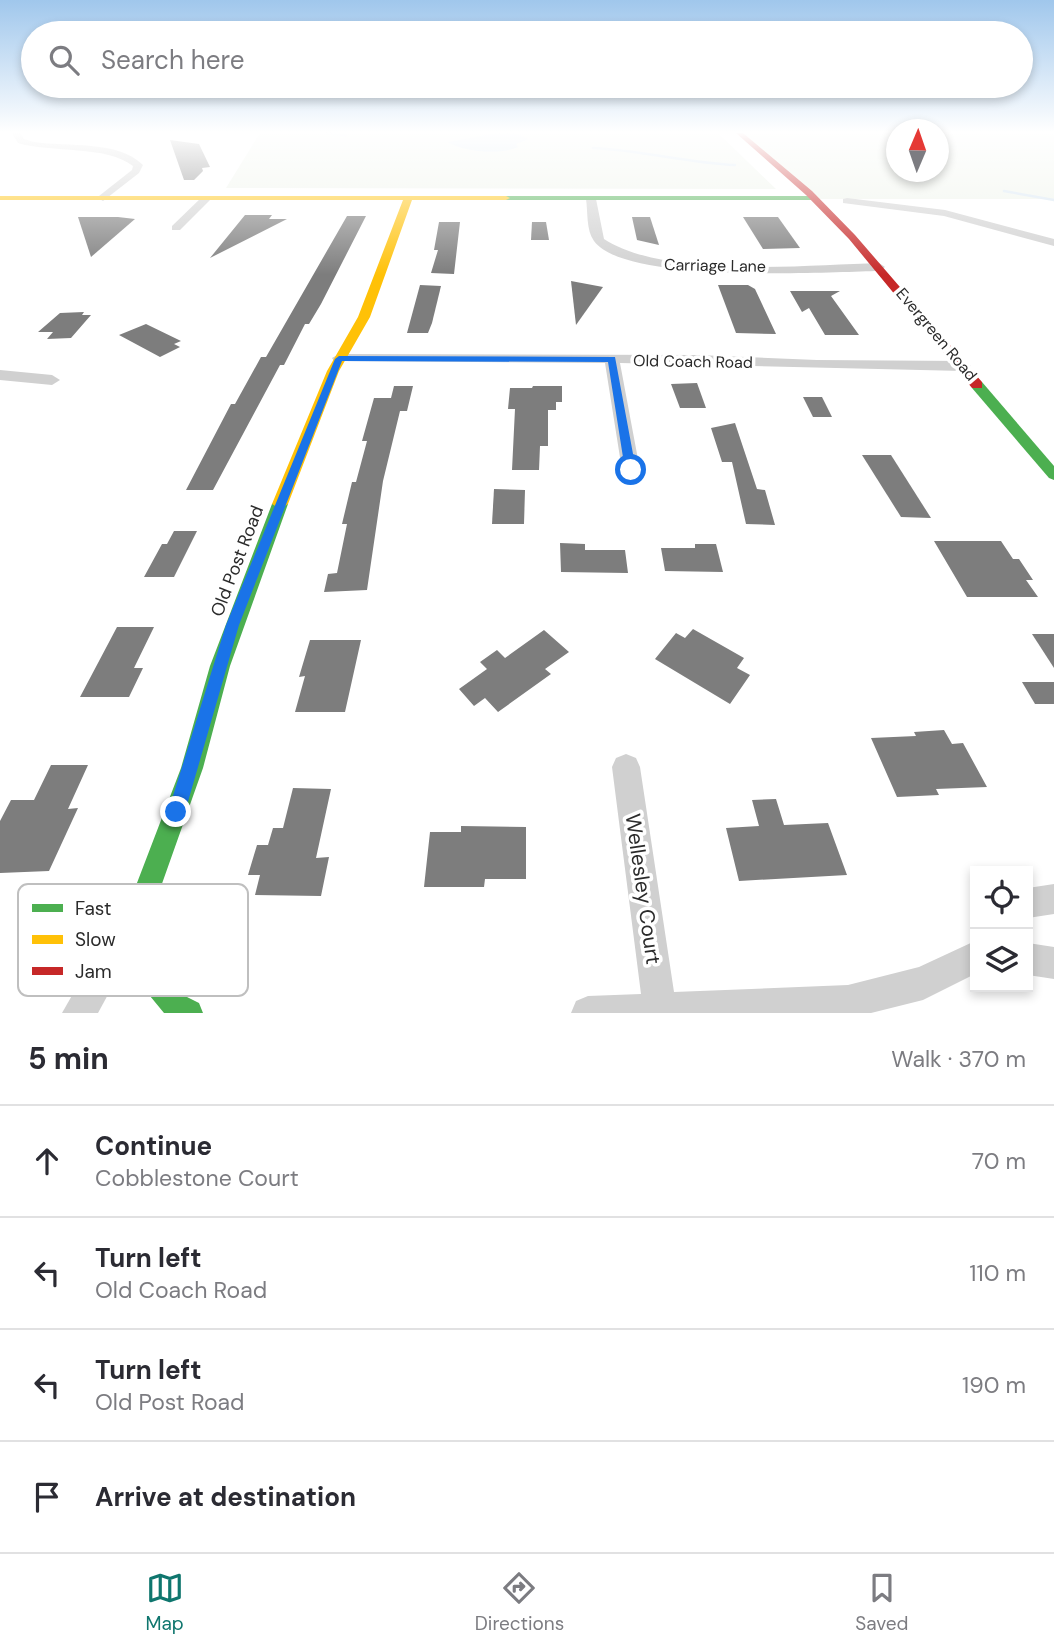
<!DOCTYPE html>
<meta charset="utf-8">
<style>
:root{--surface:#fff;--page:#f7f7f7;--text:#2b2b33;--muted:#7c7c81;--line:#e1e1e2;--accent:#0f766e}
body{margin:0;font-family:"DM Sans",sans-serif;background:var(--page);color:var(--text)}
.controls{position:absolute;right:21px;bottom:21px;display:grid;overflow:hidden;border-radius:0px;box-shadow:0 4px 10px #0003}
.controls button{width:63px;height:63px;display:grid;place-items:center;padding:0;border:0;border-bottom:2px solid var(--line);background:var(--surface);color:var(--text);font:35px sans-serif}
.compass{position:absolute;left:886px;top:119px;width:63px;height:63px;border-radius:50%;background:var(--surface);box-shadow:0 4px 10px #0003;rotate:2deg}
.stop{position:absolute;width:21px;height:21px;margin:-16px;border:5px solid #1a73e8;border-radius:50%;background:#fff}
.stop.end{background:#1a73e8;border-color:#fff;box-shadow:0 2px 7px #0008}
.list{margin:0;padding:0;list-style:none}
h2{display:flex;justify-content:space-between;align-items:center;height:91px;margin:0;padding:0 28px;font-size:30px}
h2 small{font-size:23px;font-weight:400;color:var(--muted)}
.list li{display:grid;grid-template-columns:46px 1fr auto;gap:21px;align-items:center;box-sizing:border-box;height:112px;padding:0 28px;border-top:2px solid var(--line)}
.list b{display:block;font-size:26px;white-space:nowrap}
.list p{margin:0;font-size:23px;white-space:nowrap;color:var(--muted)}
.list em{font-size:23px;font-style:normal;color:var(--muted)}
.icon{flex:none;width:38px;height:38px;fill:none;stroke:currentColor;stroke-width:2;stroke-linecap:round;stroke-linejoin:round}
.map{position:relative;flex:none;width:1054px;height:1013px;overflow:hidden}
.search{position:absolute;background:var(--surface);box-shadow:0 4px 10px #0003;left:21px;right:21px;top:21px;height:77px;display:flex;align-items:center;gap:18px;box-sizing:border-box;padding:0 24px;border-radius:38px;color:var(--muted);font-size:26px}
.sheet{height:539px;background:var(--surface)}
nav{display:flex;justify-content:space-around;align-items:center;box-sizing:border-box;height:98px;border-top:2px solid var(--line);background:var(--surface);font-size:19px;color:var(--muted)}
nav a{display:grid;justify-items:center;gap:4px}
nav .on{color:var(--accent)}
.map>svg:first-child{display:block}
.green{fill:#eef3ea}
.water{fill:#d5e4f1}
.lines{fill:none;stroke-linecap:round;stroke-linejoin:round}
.stream{stroke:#d5e4f1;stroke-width:2.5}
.building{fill:#7d7d7d}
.street{fill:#d0d0d0;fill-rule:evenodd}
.fast{fill:#4caf50;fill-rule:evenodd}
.slow{fill:#ffc107;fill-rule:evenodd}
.jam{fill:#c62828;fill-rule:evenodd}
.route{fill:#1a73e8}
.labels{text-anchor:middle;stroke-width:7;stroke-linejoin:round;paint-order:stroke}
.far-street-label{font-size:16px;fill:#2b2b2b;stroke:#fff}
.street-label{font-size:18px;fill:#2b2b2b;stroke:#fff}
.near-street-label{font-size:21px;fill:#2b2b2b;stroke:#fff}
.key{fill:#fff;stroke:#bfbfbf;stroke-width:2}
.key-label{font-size:19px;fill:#2b2b2b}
</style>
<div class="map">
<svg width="1054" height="1013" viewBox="0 0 1054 1013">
<rect width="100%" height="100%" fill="#fff"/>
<g class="green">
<path d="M260 133H718L776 189 226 188Z"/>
<path d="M742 133H896L897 172H939V133H1054V199H818Z"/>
</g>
<path class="water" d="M498 133H515L529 139 516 144 518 147C501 155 463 152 448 142Z"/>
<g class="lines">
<g class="stream">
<path d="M325 133 346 135"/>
<path d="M593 148C641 150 687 163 735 165"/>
<path d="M1004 191 1054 200"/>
</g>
</g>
<g class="building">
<path d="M170 140 199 144 210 167 202 168 203 171 194 180H184Z"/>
<path d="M245 215H272L269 219H287L210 258Z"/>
<path d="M347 216H366L321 304 309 324H305L284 365H280L213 490H186L231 404H235L261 357H266Z"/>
<path d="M78 217H118L135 219 91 257Z"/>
<path d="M632 217H650L659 245 637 240Z"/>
<path d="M743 217H778L800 248 763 249Z"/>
<path d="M439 222H460L454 274 431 273 438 250H434Z"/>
<path d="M532 222H546L549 240H531Z"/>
<path d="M571 281 603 287 576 325Z"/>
<path d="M420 285 441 286 432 323 428 333H407Z"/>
<path d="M718 285H748L755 289 776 334 736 333Z"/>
<path d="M790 291H840L831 296 859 335H825L809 308 802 312Z"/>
<path d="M84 312 82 315H91L71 338 47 339 53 332H38L60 313Z"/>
<path d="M146 324 181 341 174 344 180 347 160 357 119 335Z"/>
<path d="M697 383 706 408H680L671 384Z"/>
<path d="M394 386H413L407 411H400L383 481 367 590 324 592 328 574 337 573 347 524H342L352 482H356L367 441H362L374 398H391Z"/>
<path d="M533 386H562V402H556V410H548V446H540L539 470H512L515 409H508L510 388H532Z"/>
<path d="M803 397H822L832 417H813Z"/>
<path d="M735 423 757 489 765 490 775 525 746 524 732 462H722L711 428Z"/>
<path d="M862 455H891L931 518 901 517Z"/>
<path d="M494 489 525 490 524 524H492Z"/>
<path d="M174 531H197L174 577H144L162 544H167Z"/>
<path d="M934 541H1001L1013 559H1019L1033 580H1026L1038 597H967Z"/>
<path d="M560 543 585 544V550H625L628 573 561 572Z"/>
<path d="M695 544H716L723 572 665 571 661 548H695Z"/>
<path d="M117 627H154L134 668H143L129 697H80Z"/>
<path d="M693 629 744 658 737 668 750 675 730 704 655 659 676 633 685 638Z"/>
<path d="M544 630 569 652 545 669 551 674 498 712 485 698 474 706 459 689 487 669 480 662 497 650 505 658Z"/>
<path d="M1032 634H1054V668Z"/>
<path d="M310 640H361L345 712H295L305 676 299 677Z"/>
<path d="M1022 682H1054V704H1035Z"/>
<path d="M944 730 952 744 963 743 987 787 936 789 939 795 897 797 871 738 916 736 914 732Z"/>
<path d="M51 765H88L68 809 78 808 49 871 0 873V821L11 800H34Z"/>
<path d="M293 788 331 789 316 858 329 857 321 896 255 895 260 875H248L257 845H268L273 828H283Z"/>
<path d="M776 799 784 825 828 823 847 875 739 881 726 828 759 826 752 800Z"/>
<path d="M461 826 526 827V879H485L484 887H424L430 832H461Z"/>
</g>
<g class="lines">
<g class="street">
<path d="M12 133H20L24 139 34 142C67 147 118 140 143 165L139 173 103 201 98 198 99 196 132 170 133 166C107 145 51 153 18 143Z"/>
<path d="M591 196 596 199 604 239C666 279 805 265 879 263L885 267 879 271C826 272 625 284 594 241 586 230 588 212 586 199Z"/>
<path d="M202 197 211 199 180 230H172V226Z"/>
<path d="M847 198 945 210 1054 239V246L944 216 843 203V199Z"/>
<path d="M339 354 697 355 817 360 963 361 971 366 963 371 620 363 640 470 631 476 622 470 605 363 334 361 332 358Z"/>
<path d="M0 370 52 375 60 380 52 385 0 380Z"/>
<path d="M626 754 636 758 640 767 674 992 848 985 919 967 975 941V974L923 1000 871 1013H571L576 1001 588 996 641 994 612 767 616 758Z"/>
<path d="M1054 884V914L1028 918V888Z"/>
<path d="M133 903 144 908 149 919 98 1013H62L122 908Z"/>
<path d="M1028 943 1054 947V979L1028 975Z"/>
</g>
<g class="fast">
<path d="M506 196H814L818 198 814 200H503L502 198Z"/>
<path d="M977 381 982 382 1054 466V480L1049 478 972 388V382Z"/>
<path d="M280 499 288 504 230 666 203 768 153 909 159 954 170 976 187 997 199 1003 203 1013H164L150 996 133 956 127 909 181 768 210 666 272 504Z"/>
</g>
<path class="slow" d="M0 196H506L510 198 506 200H412L370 317 339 371 288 504 280 509 272 504 327 371 358 317 403 200H0Z"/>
<path class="jam" d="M736 133H743L812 191 855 235 982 382V388H972L849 239 806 195Z"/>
</g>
<linearGradient id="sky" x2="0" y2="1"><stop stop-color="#a0c7ec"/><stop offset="0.48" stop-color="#fff"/><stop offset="1" stop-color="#fff" stop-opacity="0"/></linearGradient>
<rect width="1054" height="275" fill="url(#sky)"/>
<path class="route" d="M339 356 615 357 636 470 631 473 625 470 608 362 342 361 239 625 185 812 176 820 168 812 226 625 335 359Z"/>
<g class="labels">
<g class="far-street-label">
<text transform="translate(715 265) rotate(1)" y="6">Carriage Lane</text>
<text transform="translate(937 334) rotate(50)" y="6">Evergreen Road</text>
<text transform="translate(693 361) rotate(1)" y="6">Old Coach Road</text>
</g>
<g class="street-label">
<text transform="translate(237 561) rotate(-69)" y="6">Old Post Road</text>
</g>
<g class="near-street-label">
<text transform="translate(643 889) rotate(82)" y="7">Wellesley Court</text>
</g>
</g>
<rect x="18" y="884" width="230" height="112" rx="10" class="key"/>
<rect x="32" y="904" width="31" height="8" fill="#4caf50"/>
<rect x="32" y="935" width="31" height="9" fill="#ffc107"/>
<rect x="32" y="967" width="31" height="8" fill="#c62828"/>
<g class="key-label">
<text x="75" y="915">Fast</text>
<text x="75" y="946">Slow</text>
<text x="75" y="978">Jam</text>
</g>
</svg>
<div class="controls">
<button><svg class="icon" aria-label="locate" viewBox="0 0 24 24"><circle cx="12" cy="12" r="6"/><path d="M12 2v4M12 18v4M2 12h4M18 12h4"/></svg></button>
<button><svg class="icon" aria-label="layers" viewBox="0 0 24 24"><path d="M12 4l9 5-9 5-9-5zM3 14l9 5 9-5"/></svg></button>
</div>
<svg class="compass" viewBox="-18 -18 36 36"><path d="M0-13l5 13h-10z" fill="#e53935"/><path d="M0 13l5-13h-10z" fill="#7c7c81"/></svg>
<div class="stop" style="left:631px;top:470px"></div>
<div class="stop end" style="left:176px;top:812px"></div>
<div class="search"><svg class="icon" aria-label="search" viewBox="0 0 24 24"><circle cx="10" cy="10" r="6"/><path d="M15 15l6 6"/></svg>Search here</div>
</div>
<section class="sheet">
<h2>5 min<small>Walk · 370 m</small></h2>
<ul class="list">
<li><svg class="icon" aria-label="ahead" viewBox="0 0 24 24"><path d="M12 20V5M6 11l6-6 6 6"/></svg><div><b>Continue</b><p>Cobblestone Court</p></div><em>70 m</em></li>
<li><svg class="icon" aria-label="left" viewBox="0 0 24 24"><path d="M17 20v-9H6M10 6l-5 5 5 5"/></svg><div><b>Turn left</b><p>Old Coach Road</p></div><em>110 m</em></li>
<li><svg class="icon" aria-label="left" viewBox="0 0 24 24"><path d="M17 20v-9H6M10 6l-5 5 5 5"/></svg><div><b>Turn left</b><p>Old Post Road</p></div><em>190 m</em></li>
<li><svg class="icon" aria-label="arrive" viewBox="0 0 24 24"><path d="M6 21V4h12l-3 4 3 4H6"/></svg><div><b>Arrive at destination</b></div></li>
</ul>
</section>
<nav>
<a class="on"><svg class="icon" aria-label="map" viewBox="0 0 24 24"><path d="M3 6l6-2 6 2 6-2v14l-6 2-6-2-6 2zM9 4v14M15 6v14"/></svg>Map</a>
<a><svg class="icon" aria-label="directions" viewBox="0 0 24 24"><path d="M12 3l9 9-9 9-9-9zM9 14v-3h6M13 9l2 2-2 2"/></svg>Directions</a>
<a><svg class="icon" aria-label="saved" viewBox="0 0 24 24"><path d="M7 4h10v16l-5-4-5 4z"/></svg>Saved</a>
</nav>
